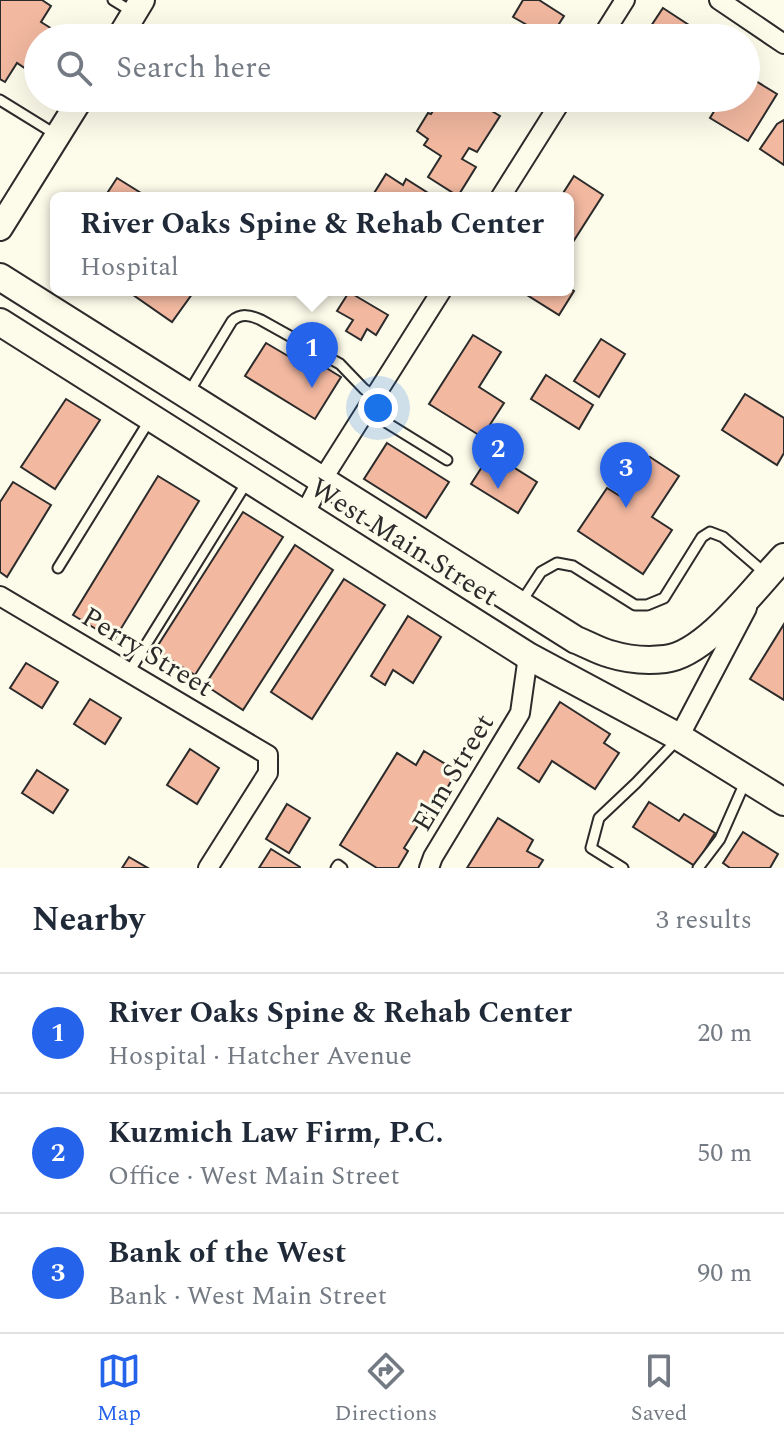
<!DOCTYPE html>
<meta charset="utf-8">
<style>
:root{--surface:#fff;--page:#f6f6f7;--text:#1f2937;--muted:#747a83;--line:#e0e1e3;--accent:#2563eb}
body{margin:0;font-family:Spectral,serif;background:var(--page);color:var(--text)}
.you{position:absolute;left:378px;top:408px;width:28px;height:28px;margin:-20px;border:6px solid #fff;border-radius:50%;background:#1a73e8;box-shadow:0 0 0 12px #1a73e833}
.badge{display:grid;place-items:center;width:52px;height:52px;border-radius:50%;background:var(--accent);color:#fff;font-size:26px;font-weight:700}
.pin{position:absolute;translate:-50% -66px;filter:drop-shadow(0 2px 4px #0008)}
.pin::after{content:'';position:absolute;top:42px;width:28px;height:24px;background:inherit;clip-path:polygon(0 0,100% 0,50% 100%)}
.popup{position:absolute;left:50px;top:192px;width:524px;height:104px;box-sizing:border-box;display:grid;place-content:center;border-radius:12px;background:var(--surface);filter:drop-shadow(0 2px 6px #0005);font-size:26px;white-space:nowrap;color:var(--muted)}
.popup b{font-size:30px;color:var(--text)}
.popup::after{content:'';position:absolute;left:50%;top:100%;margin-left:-16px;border:16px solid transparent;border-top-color:var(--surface)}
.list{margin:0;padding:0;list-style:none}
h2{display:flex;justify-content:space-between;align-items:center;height:104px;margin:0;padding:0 32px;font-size:34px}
h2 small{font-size:26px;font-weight:400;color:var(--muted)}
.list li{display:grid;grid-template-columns:52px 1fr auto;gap:24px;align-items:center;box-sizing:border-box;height:120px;padding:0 32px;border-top:2px solid var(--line)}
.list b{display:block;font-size:30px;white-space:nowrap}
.list p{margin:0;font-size:26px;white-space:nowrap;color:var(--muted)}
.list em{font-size:26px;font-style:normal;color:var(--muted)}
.icon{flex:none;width:44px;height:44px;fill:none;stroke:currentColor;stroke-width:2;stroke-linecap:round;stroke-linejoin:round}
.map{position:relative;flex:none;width:784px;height:868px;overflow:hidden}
.search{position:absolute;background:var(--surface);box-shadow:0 8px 32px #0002;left:24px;right:24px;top:24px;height:88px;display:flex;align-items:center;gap:20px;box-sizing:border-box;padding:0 28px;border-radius:44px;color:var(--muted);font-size:30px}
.sheet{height:464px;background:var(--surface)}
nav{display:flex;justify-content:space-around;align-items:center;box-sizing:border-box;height:112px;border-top:2px solid var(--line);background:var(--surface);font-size:22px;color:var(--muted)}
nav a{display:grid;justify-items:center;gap:4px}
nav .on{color:var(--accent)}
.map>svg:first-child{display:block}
.building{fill:#f2b8a0;stroke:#2b2b2b;stroke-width:2}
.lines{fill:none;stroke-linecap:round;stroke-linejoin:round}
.service-casing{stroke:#2b2b2b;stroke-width:13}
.minor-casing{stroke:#2b2b2b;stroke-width:22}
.tertiary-casing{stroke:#2b2b2b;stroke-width:28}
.secondary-casing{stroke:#2b2b2b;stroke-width:30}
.service{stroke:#fdfbea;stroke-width:9}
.minor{stroke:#fdfbea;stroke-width:18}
.tertiary{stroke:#fdfbea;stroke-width:24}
.secondary{stroke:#fdfbea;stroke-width:26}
.labels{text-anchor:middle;stroke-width:6;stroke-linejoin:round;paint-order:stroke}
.street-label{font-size:28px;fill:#2b2b2b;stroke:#fdfbea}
</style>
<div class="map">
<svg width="784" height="868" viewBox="0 0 784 868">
<rect width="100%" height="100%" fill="#fdfbea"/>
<g class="building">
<path d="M0 0H42L51 6 41 22 57 32 53 38H38V62L32 73 17 63 5 82 0 79Z"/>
<path d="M523 0H539L564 16 550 38 513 17Z"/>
<path d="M663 8 692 27 685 38H643Z"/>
<path d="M746 75 777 94 748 141 710 118 721 100 719 98H746Z"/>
<path d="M441 98H470L500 116 477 152 469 148 462 159 476 167 458 196 428 177 441 156 424 145 428 139 417 131 428 113 431 114Z"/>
<path d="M784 120V165L760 149 777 124Z"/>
<path d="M386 174 403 185 406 179 436 198H371Z"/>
<path d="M574 176 603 195 571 245 568 243V198H560Z"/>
<path d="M117 178 149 198H104Z"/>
<path d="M568 287 574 291 559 315 519 290H568Z"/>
<path d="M126 290H195L172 322Z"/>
<path d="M349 292 388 315 376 335 367 329 361 340 346 331 353 320 337 311Z"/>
<path d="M473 335 501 352 479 387 504 403 482 437 429 404Z"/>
<path d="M601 339 625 354 599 397 574 381Z"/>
<path d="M266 343 305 366 310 358 341 377 315 419 245 376Z"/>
<path d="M546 375 593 405 579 429 531 399Z"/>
<path d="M745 394 784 418V453L777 465 722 430Z"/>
<path d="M66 399 100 420 55 489 21 467Z"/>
<path d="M387 443 449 482 426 518 364 479Z"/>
<path d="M491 453 537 482 518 513 471 484Z"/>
<path d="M650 457 679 476 652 517 672 530 643 574 578 531 607 488 623 498Z"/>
<path d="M158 476 199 501 114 640 73 615Z"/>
<path d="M13 482 51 505 7 577 0 572V502Z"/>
<path d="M243 512 283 537 195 675 155 650Z"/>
<path d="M295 545 333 570 243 710 205 685Z"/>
<path d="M344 579 385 605 312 719 271 692Z"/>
<path d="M408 616 441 637 413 683 393 670 385 685 371 676Z"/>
<path d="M784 624V700L750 679Z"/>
<path d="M26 663 58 682 42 708 10 688Z"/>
<path d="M90 699 121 718 105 744 74 724Z"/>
<path d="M560 702 610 734 604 743 619 753 595 789 552 761 539 782 518 768Z"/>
<path d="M190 749 219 768 197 804 167 785Z"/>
<path d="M424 751 457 771 442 797 448 801 439 814 429 808 404 848 408 851 398 868H377L340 845 397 753 416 765Z"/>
<path d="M37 770 68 790 53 813 22 793Z"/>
<path d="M649 802 679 821 684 814 715 833 695 866 633 827Z"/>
<path d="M287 804 310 818 289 853 266 839Z"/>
<path d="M498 818 533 840 527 851 543 860 538 868H467Z"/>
<path d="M743 832 778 854 770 868H730L723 863Z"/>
<path d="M271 849 300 867V868H259Z"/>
<path d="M129 857 148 868H122Z"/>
</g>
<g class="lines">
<g class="service-casing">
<g id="service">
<path d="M113 0 131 11"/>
<path d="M0 100 55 134"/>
<path d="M189 392 232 321C241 313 250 315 261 320L340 364 364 389 375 397"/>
<path d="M366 410 447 460"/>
<path d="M58 568 149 421"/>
<path d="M522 601 541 572 557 563 573 566 635 605H647L664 598 702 537 710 532 723 537 766 574"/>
<path d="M129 672 247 482"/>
<path d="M336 868 338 865 342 868"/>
<path d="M623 868 591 848 599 818 636 783 677 740"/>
<path d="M698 868 720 839 746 780"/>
</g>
</g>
<g class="minor-casing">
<g id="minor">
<path d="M719 0 784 44"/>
<path d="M601 38 625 0"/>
<path d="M500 198 563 98"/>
<path d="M304 515 322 480 442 290"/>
<path d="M0 596 268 755V773L208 868"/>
<path d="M679 737 747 608"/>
<path d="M429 868 433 857 520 713 528 656"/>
</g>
</g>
<g class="tertiary-casing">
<g id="tertiary">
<path d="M119 38 142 0"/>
<path d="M0 228 81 98"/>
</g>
</g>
<g class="secondary-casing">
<g id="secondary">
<path d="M0 277 576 640C587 644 598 651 610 654 626 659 647 661 665 659 706 655 756 586 784 557"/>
<path d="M0 322 528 656 679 737 784 802"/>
</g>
</g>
<use href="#service" class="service"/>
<use href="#minor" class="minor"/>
<use href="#tertiary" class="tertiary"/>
<use href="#secondary" class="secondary"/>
</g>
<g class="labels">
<g class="street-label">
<text transform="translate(405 541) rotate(32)" y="10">West Main Street</text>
<text transform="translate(148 651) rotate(31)" y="10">Perry Street</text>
<text transform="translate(452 772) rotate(-59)" y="10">Elm Street</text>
</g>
</g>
</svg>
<div class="you"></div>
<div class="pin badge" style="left:312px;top:388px">1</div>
<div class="popup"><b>River Oaks Spine &amp; Rehab Center</b>Hospital</div>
<div class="pin badge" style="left:498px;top:489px">2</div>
<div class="pin badge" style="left:626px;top:508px">3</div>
<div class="search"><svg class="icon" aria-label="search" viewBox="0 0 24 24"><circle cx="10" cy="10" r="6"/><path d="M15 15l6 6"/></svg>Search here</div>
</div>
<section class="sheet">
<h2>Nearby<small>3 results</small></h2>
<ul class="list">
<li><span class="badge">1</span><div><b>River Oaks Spine &amp; Rehab Center</b><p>Hospital · Hatcher Avenue</p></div><em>20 m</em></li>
<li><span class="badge">2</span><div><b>Kuzmich Law Firm, P.C.</b><p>Office · West Main Street</p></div><em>50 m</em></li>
<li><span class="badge">3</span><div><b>Bank of the West</b><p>Bank · West Main Street</p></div><em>90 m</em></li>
</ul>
</section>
<nav>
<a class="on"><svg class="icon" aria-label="map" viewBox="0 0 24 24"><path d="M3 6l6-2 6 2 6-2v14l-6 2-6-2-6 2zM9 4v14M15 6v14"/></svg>Map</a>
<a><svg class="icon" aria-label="directions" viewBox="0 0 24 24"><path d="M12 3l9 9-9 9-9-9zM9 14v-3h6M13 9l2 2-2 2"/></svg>Directions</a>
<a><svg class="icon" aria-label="saved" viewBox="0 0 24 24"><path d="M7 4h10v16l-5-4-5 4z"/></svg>Saved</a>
</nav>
